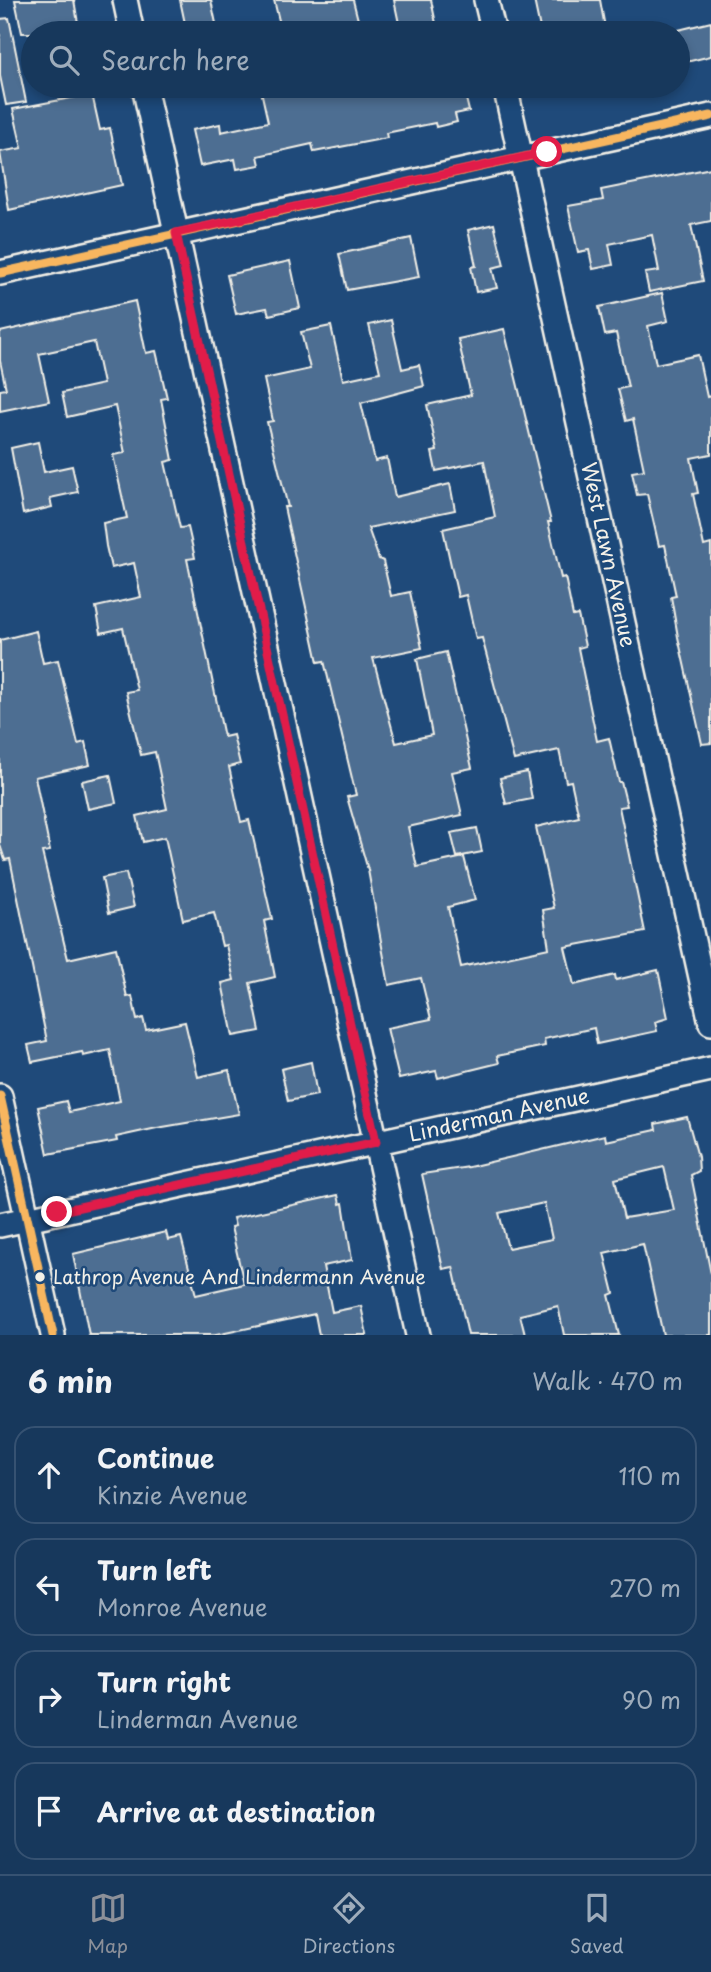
<!DOCTYPE html>
<meta charset="utf-8">
<style>
:root{--surface:#17385c;--page:#203f62;--text:#f1f3f6;--muted:#9eacbb;--line:#365272;--accent:#8c9099}
body{margin:0;font-family:"Playpen Sans",sans-serif;background:var(--page);color:var(--text)}
.stop{position:absolute;width:21px;height:21px;margin:-16px;border:5px solid #e11d48;border-radius:50%;background:#fff}
.stop.end{background:#e11d48;border-color:#fff;box-shadow:0 2px 7px #0008}
.list{margin:0;padding:0;list-style:none}
h2{display:flex;justify-content:space-between;align-items:center;height:91px;margin:0;padding:0 28px;font-size:30px}
h2 small{font-size:23px;font-weight:400;color:var(--muted)}
.list li{display:grid;grid-template-columns:46px 1fr auto;gap:21px;align-items:center;box-sizing:border-box;height:98px;margin:0 14px 14px;padding:0 14px;border:2px solid var(--line);border-radius:21px}
.list b{display:block;font-size:26px;white-space:nowrap}
.list p{margin:0;font-size:23px;white-space:nowrap;color:var(--muted)}
.list em{font-size:23px;font-style:normal;color:var(--muted)}
.icon{flex:none;width:38px;height:38px;fill:none;stroke:currentColor;stroke-width:2;stroke-linecap:round;stroke-linejoin:round}
.map{position:relative;flex:none;width:711px;height:1335px;overflow:hidden}
.search{position:absolute;background:var(--surface);box-shadow:0 4px 10px #0003;left:21px;right:21px;top:21px;height:77px;display:flex;align-items:center;gap:18px;box-sizing:border-box;padding:0 24px;border-radius:38px;color:var(--muted);font-size:26px}
.sheet{height:539px;background:var(--surface)}
nav{display:flex;justify-content:space-around;align-items:center;box-sizing:border-box;height:98px;border-top:2px solid var(--line);background:var(--surface);font-size:19px;color:var(--muted)}
nav a{display:grid;justify-items:center;gap:4px}
nav .on{color:var(--accent)}
.map>svg:first-child{display:block}
.building{fill:#4d6e92;stroke:#f4f1e8;stroke-width:2;fill-rule:evenodd}
.lines{fill:none;stroke-linecap:round;stroke-linejoin:round}
.minor-casing{stroke:#f4f1e8;stroke-width:28}
.minor{stroke:#1f4a7a;stroke-width:23}
.bus-1-casing{stroke:#1f4a7a;stroke-width:14}
.bus-1{stroke:#f8b65e;stroke-width:9}
.route{stroke:#e11d48;stroke-width:9}
.bus-dot{fill:#f4f1e8;stroke:#1f4a7a;stroke-width:2.5}
.labels{text-anchor:middle;stroke-width:5;stroke-linejoin:round;paint-order:stroke}
.bus-label{font-size:19px;fill:#f4f1e8;stroke:#1f4a7a;text-anchor:start}
.street-label{font-size:21px;fill:#f4f1e8;stroke:#1f4a7a}
</style>
<div class="map">
<svg width="711" height="1335" viewBox="0 0 711 1335">
<rect width="100%" height="100%" fill="#1f4a7a"/>
<filter id="ink" filterUnits="userSpaceOnUse"><feTurbulence type="fractalNoise" baseFrequency=".0143" numOctaves="2"/><feDisplacementMap in="SourceGraphic" scale="14" xChannelSelector="R" yChannelSelector="G"/><feConvolveMatrix kernelMatrix="1 2 1 2 8 2 1 2 1" color-interpolation-filters="sRGB"/></filter>
<g filter="url(#ink)">
<g class="building">
<path d="M15 0H74L78 23 70 25 72 33H22Z"/>
<path d="M180 0H211L218 33H187Z"/>
<path d="M274 0H353L360 28 339 33H282Z"/>
<path d="M394 0H431L438 33H401Z"/>
<path d="M534 0H600L606 33H541Z"/>
<path d="M9 18 26 102 6 105 0 76V19Z"/>
<path d="M711 22V56L678 64V30Z"/>
<path d="M260 86H316L317 95 362 86H463L469 111 455 114 457 122 436 127 435 123 386 133 387 138 314 152 312 144 258 156 260 165 237 169 235 159 200 166 192 130 220 124 221 132 268 122Z"/>
<path d="M92 94 100 130 110 128 122 185 9 210 0 152 22 148 13 109Z"/>
<path d="M711 168V221L691 225 703 281 649 292 645 273 659 271 652 235 609 244 613 265 593 269 589 250 578 252 568 206 603 200 601 190Z"/>
<path d="M494 224 504 265 492 268 497 288 476 292 471 267 476 266 468 230Z"/>
<path d="M411 238 419 277 347 290 339 254Z"/>
<path d="M290 261 300 308 269 315 267 308 236 314 227 275Z"/>
<path d="M662 293 668 321 648 326 656 364 698 355 707 397 711 396V454L691 458 698 493 693 494 704 546 711 544V743L702 744 678 637 671 597 676 596 665 545 659 546 647 494 637 495 632 472 644 470 633 419 626 421 618 389 628 387 616 333 605 335 599 307Z"/>
<path d="M135 301 146 353 156 351 167 398 161 399 173 460 165 462 180 528 188 527 195 558 187 559 224 737 233 735 240 764 229 767 241 822 249 820 272 919 264 921 275 977 250 983 260 1031 233 1036 222 983 234 980 226 945 222 946 214 913 183 920 165 837 143 842 137 816 167 809 155 752 141 755 126 692 137 690 123 628 101 633 96 607 141 597 134 563 111 568 106 546 103 523 127 518 113 455 125 453 115 406 67 417 62 393 103 384 94 342 39 354 49 401 0 411V390L6 389 0 361V332Z"/>
<path d="M391 320 402 369 419 365 424 386 361 403 375 461 387 458 395 497 450 484 455 510 368 528 379 559 383 561 391 596 410 592 422 648 373 658 396 743 432 735 417 659 446 652 472 768 452 772 462 815 408 827 417 867 464 857 475 900 448 907 461 967 549 948 543 910 554 908 536 827 579 817 571 781 566 782 559 750 514 760 482 638 476 639 466 595 458 597 443 529 495 517 484 461 436 471 432 452 437 451 427 405 471 395 458 339 504 329 551 522H548L561 578 565 577 573 616 578 615 585 646 578 648 597 741 609 738 619 782H621L627 806 619 807 645 932 565 947 574 985 615 975 616 980 658 970 668 1018 655 1022 657 1031 597 1044 594 1028 544 1039 545 1046 497 1056 499 1063 438 1078 436 1071 399 1079 387 1028 431 1019 421 978 389 985 368 870 347 797 356 795 324 661 318 662 302 589 284 507H288L267 422 273 421 264 379 310 369 301 332 331 326 343 380 380 372 369 325Z"/>
<path d="M38 442 44 472 72 466 78 492 50 498 52 507 23 514 11 448Z"/>
<path d="M36 631 43 663 58 660 78 744 85 742 90 765 35 777 50 851 42 852 68 959 116 948 127 997 132 996 137 1020 143 1018 146 1030 185 1022 198 1077 229 1070 239 1114 157 1128 116 1137 117 1141 48 1154 38 1107 66 1101 69 1112 120 1101 110 1050 83 1056 82 1052 32 1062 28 1045 47 1041 10 859 5 860 0 845V640Z"/>
<path d="M527 772 532 799 506 804 500 778Z"/>
<path d="M110 775 116 803 88 809 82 781Z"/>
<path d="M477 828 482 852 457 857 451 833Z"/>
<path d="M126 873 134 907 109 913 102 878Z"/>
<path d="M311 1062 317 1095 288 1101 281 1069Z"/>
<path d="M687 1117 698 1157 699 1171 691 1175 711 1274V1335H663L643 1244 604 1253 614 1293 609 1295 619 1335H564L558 1306 520 1315 525 1335H468L453 1267 443 1269 422 1174 469 1167 605 1135 606 1141 656 1130 655 1124ZM664 1167 674 1210 624 1218 615 1179ZM544 1203 552 1239 508 1248 499 1213Z"/>
<path d="M338 1195 340 1204 343 1203 352 1260 323 1266 332 1312 361 1306 367 1335H319L315 1314 216 1335H89L73 1254 166 1232 168 1240 181 1237 196 1295 244 1284 231 1227 235 1226 233 1218Z"/>
</g>
<g class="lines">
<g class="minor-casing">
<g id="minor">
<path d="M125 0 132 33"/>
<path d="M486 0 494 33"/>
<path d="M144 86 418 1335"/>
<path id="s1" d="M505 86 711 1023"/>
<path d="M0 273 711 116"/>
<path d="M0 1096 53 1335"/>
<path id="s2" d="M0 1225 711 1069"/>
</g>
</g>
<use href="#minor" class="minor"/>
<g class="bus-1-casing">
<g id="bus-1">
<path d="M0 273 711 116"/>
<path d="M0 1096 53 1335"/>
</g>
</g>
<use href="#bus-1" class="bus-1"/>
</g>
</g>
<g class="lines" filter="url(#ink)">
<path class="route" d="M57 1212 376 1142 176 233 547 152"/>
</g>
<circle class="bus-dot" cx="40" cy="1277" r="6"/>
<g class="labels">
<g class="bus-label">
<text x="53" y="1284">Lathrop Avenue And Lindermann Avenue</text>
</g>
<g class="street-label">
<text dy="7" stroke="none"><textPath href="#s1" startOffset="480">West Lawn Avenue</textPath></text>
<text dy="7" stroke="none"><textPath href="#s2" startOffset="511">Linderman Avenue</textPath></text>
</g>
</g>
</svg>
<div class="stop" style="left:547px;top:152px"></div>
<div class="stop end" style="left:57px;top:1212px"></div>
<div class="search"><svg class="icon" aria-label="search" viewBox="0 0 24 24"><circle cx="10" cy="10" r="6"/><path d="M15 15l6 6"/></svg>Search here</div>
</div>
<section class="sheet">
<h2>6 min<small>Walk · 470 m</small></h2>
<ul class="list">
<li><svg class="icon" aria-label="ahead" viewBox="0 0 24 24"><path d="M12 20V5M6 11l6-6 6 6"/></svg><div><b>Continue</b><p>Kinzie Avenue</p></div><em>110 m</em></li>
<li><svg class="icon" aria-label="left" viewBox="0 0 24 24"><path d="M17 20v-9H6M10 6l-5 5 5 5"/></svg><div><b>Turn left</b><p>Monroe Avenue</p></div><em>270 m</em></li>
<li><svg class="icon" aria-label="right" viewBox="0 0 24 24"><path d="M7 20v-9h11M14 6l5 5-5 5"/></svg><div><b>Turn right</b><p>Linderman Avenue</p></div><em>90 m</em></li>
<li><svg class="icon" aria-label="arrive" viewBox="0 0 24 24"><path d="M6 21V4h12l-3 4 3 4H6"/></svg><div><b>Arrive at destination</b></div></li>
</ul>
</section>
<nav>
<a class="on"><svg class="icon" aria-label="map" viewBox="0 0 24 24"><path d="M3 6l6-2 6 2 6-2v14l-6 2-6-2-6 2zM9 4v14M15 6v14"/></svg>Map</a>
<a><svg class="icon" aria-label="directions" viewBox="0 0 24 24"><path d="M12 3l9 9-9 9-9-9zM9 14v-3h6M13 9l2 2-2 2"/></svg>Directions</a>
<a><svg class="icon" aria-label="saved" viewBox="0 0 24 24"><path d="M7 4h10v16l-5-4-5 4z"/></svg>Saved</a>
</nav>
